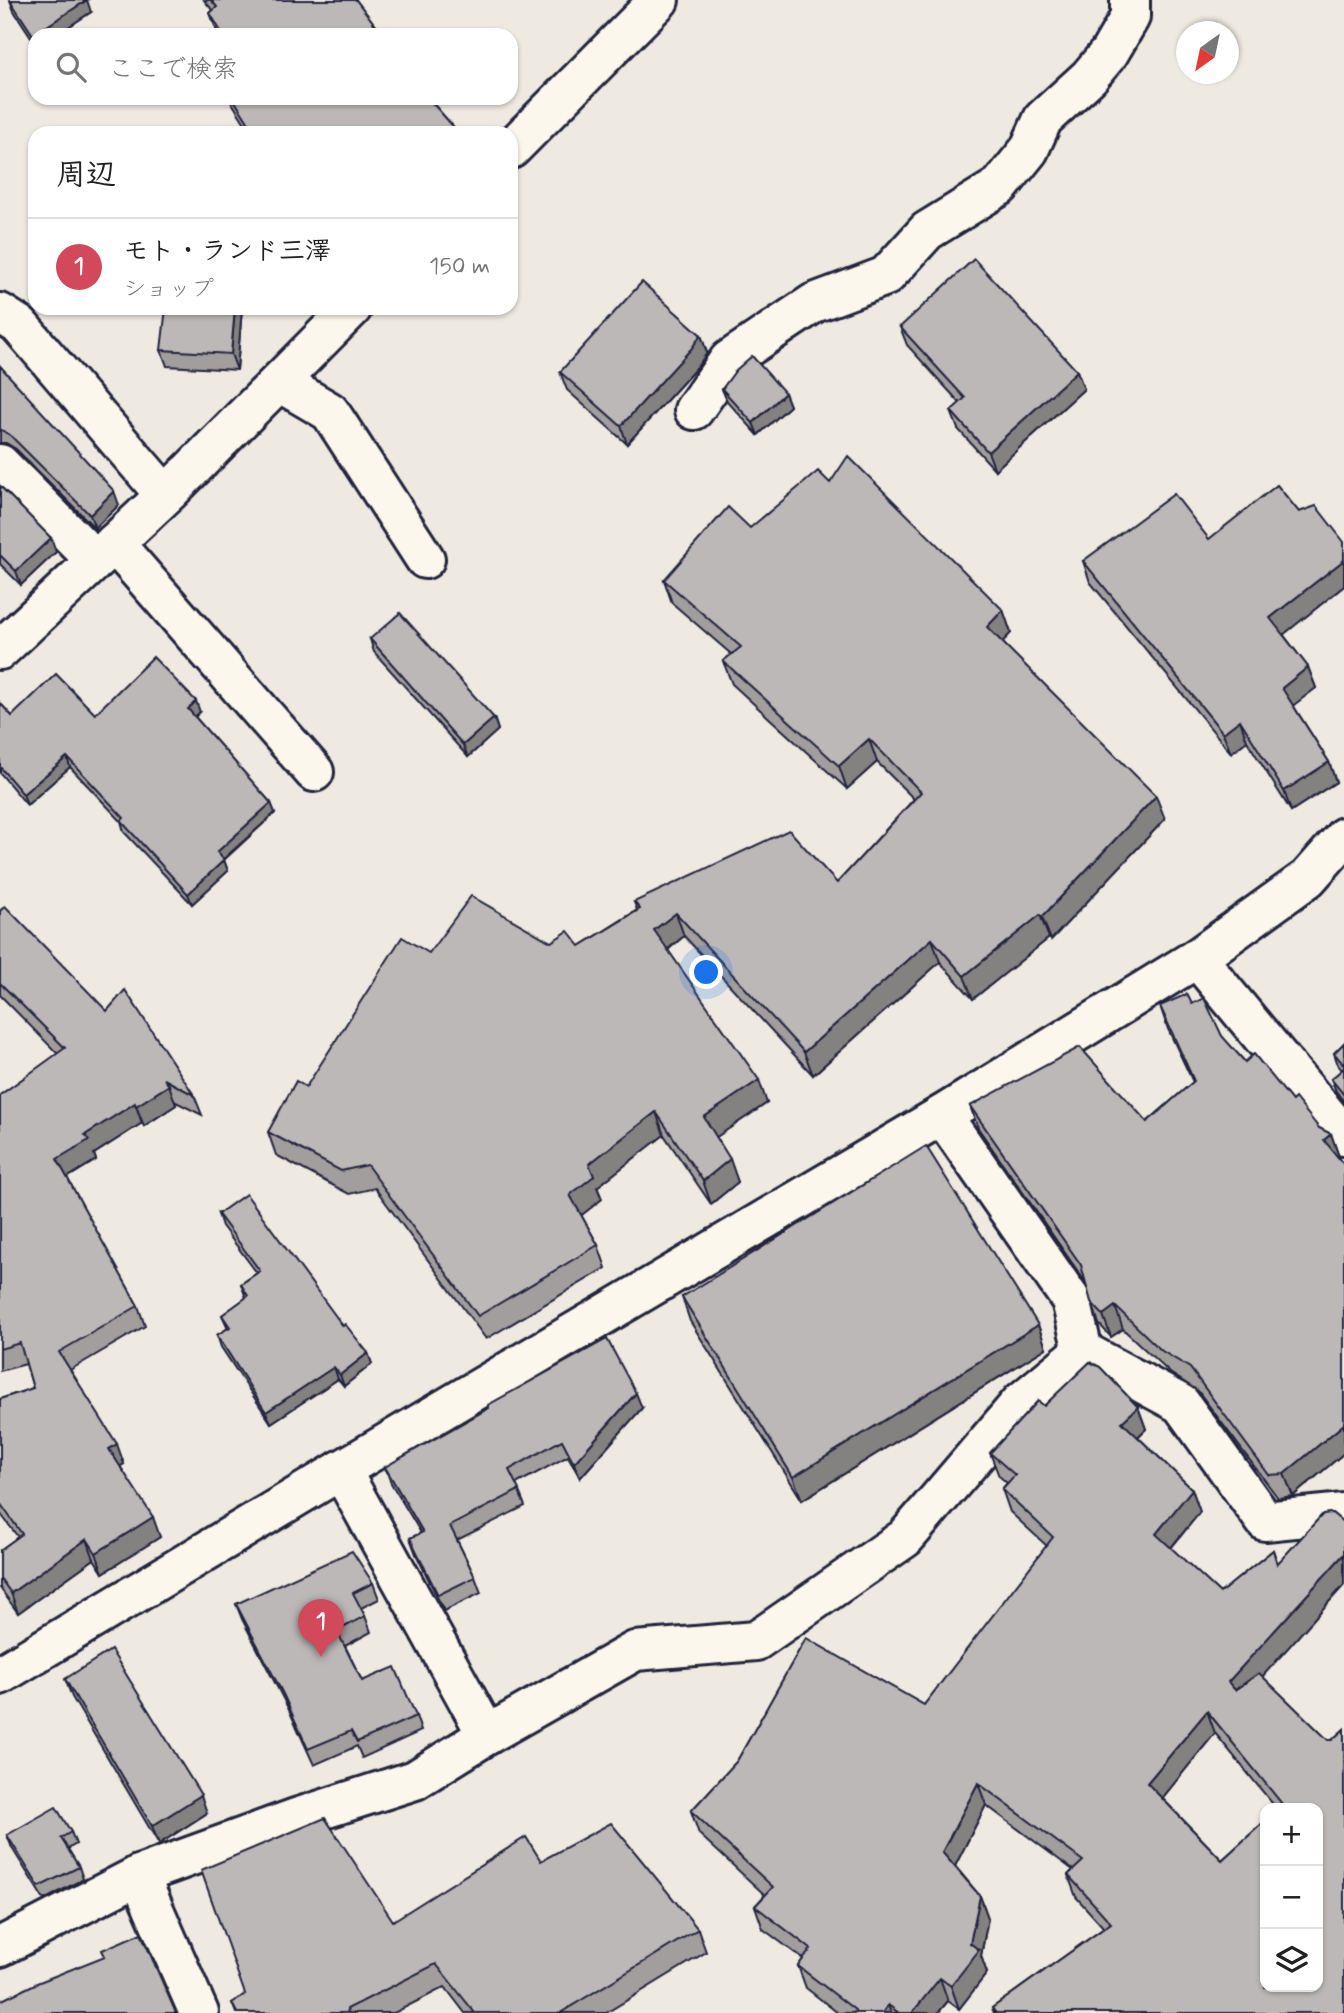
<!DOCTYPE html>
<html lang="ja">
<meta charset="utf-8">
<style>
:root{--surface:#fff;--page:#f6f6f6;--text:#222;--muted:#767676;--line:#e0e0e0;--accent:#d1495b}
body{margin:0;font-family:Mynerve,"Klee One",sans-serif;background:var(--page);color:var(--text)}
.controls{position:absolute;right:21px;bottom:21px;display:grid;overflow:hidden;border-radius:14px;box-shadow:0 2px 5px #0004}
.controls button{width:63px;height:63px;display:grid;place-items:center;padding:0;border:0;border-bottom:2px solid var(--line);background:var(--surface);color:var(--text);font:35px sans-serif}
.compass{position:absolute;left:1176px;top:21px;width:63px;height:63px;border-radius:50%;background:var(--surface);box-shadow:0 2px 5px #0004;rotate:213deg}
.you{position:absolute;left:707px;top:973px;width:24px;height:24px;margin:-18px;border:5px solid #fff;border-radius:50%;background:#1a73e8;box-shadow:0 0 0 10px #1a73e833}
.badge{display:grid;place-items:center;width:46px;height:46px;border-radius:50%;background:var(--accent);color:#fff;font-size:23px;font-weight:700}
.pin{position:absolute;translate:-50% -58px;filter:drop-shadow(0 2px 4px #0008)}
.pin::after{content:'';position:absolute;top:37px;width:24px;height:21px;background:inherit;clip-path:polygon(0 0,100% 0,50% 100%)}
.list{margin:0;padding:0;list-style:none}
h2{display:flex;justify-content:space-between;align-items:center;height:91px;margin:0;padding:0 28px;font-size:30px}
h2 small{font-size:23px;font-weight:400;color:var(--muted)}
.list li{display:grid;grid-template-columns:46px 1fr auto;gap:21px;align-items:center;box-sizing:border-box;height:98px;padding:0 28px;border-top:2px solid var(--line)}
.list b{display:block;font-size:26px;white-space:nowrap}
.list p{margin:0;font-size:23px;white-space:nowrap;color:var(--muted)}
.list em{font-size:23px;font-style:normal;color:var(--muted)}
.icon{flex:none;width:38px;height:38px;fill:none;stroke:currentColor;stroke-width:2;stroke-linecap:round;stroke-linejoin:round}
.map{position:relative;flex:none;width:1344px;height:2013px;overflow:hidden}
.search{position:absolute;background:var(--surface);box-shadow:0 2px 5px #0004;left:28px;top:28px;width:490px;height:77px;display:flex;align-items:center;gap:18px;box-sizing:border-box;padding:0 24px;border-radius:21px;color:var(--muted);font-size:26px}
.panel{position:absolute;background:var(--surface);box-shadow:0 2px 5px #0004;left:28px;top:126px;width:490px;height:189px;border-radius:21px}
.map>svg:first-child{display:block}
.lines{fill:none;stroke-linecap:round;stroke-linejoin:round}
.minor-casing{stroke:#22223b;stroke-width:44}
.minor{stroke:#fbf7ec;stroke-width:38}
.wall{fill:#a29e9e;stroke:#22223b;stroke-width:2;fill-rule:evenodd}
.shaded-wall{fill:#848181;stroke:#22223b;stroke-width:2}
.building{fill:#bcb8b8;stroke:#22223b;stroke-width:2;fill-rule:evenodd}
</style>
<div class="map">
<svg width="1344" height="2013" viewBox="0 0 1344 2013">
<rect width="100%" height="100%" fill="#eeeae2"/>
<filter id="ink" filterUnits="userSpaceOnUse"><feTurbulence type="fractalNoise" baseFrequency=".0143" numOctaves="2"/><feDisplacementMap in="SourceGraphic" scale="14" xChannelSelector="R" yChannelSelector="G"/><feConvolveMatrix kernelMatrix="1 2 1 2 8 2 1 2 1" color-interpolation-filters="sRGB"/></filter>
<g filter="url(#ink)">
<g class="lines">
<g class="minor-casing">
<g id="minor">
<path d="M511 149 659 0"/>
<path d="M0 313 19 325 165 495"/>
<path d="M279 382 330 412 425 559"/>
<path d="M694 410 729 360 814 303 886 276 927 231 1000 186 1029 150 1043 119 1089 77 1109 53 1130 17V0"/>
<path d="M0 464 95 560"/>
<path d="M114 543 314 772"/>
<path d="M0 650 169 492 352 308"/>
<path d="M1197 958 1344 1136"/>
<path d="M942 1115 1071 1300 1083 1351 1181 1404 1265 1521 1344 1513"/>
<path d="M341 1470 487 1735 635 1651 756 1641 905 1538 1021 1402 1083 1351"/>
<path d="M0 1675 341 1470 942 1115 1197 958 1308 878 1344 837"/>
<path d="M139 1875 199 2013"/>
<path d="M0 1947 139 1875 296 1818 415 1780 487 1735"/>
</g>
</g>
<use href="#minor" class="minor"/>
</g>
<g class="wall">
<path d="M10 0 91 12 56 35H35V43L14 11Z"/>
<path d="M204 0H356L383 35H219L216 29 210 13 213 11Z"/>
<path d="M229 98H428L459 133H251Z"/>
<path d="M242 308 237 370 167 366 161 350Z"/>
<path d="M900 327 1077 371 1084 389 995 470 958 429 951 411 960 403 907 345Z"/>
<path d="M701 335 707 353 697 367 627 444 567 390 560 372Z"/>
<path d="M0 366 119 505 95 528 16 449 6 443H0Z"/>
<path d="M722 389 785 393 790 406 758 435 727 401Z"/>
<path d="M830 483 1003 610 1011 633 1002 642 1165 819 1051 940 1049 938 973 999 940 962 813 1075 684 936 668 950 767 1103 716 1137 738 1182 711 1204 664 1135 597 1187 602 1199 581 1215 598 1245 606 1268 486 1339 375 1188 349 1194 276 1155 268 1132 306 1087 429 953 551 942 580 946 637 910 634 902 837 883 914 799 877 762 847 789 732 684 723 661 731 654 672 603 664 580 750 528Z"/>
<path d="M0 486 51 538 56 552 21 585 0 564Z"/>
<path d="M1209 539 1344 586 1283 634 1308 667 1316 688 1293 705 1329 762 1336 782 1291 811 1247 741 1231 753 1090 582 1083 561Z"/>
<path d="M370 639 494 718 498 730 468 757 374 652Z"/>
<path d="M0 703 12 716 200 712 195 717 271 803 275 813 224 860 228 871 192 904 124 832 121 821 70 767 27 805 0 773Z"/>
<path d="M0 911 107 1011 194 1095 202 1115 174 1101 176 1105 144 1126 142 1123 94 1154 96 1160 67 1178 138 1306 145 1326 70 1370 124 1464 120 1466 160 1537 103 1573 94 1559 18 1613 0 1588V1550L18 1537 0 1513V1399L33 1388 26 1364 0 1371V1095L58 1054 0 995Z"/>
<path d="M1192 1004 1245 1062 1292 1101 1319 1128 1331 1134 1339 1157 1338 1158 1344 1165V1453L1293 1496 1278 1498 1198 1391 1170 1373 1123 1329 1111 1337 1099 1324 1086 1283 978 1128 970 1106 1147 1122 1193 1082 1168 1029 1160 1006Z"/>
<path d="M1344 1043V1102L1336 1091 1331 1079 1342 1070 1338 1065 1334 1053Z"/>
<path d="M218 1214 343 1326 368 1353 372 1364 344 1386 338 1379 271 1423 221 1347 217 1335 228 1328 222 1315 246 1298 241 1284 257 1273 222 1226Z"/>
<path d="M682 1297 1038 1325 1046 1348 802 1500 690 1321Z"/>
<path d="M1090 1362 1100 1367 1138 1407 1146 1429 1138 1437 1192 1489 1200 1512 1171 1548 1220 1593 1273 1550 1278 1564 1323 1514 1332 1513 1344 1523V1585L1262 1676 1328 1740H1332L1344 1729V2013H994L992 2008 1104 1928 1076 1897 1068 1875 1073 1870 986 1805 955 1866 980 1896 988 1918 981 1956 987 1973 959 2009 948 2001 938 2013H838L806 1988 798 1966 803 1959 763 1929 755 1906 765 1895 699 1834 691 1811 737 1761 806 1638 924 1705 1047 1546 1010 1512 1002 1489 1007 1483 999 1476 990 1453 1038 1401 1044 1406ZM1215 1733 1276 1808H1318V1987H1265V1821L1222 1860 1162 1798Z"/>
<path d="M642 1408 580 1478 568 1456 516 1484 525 1506 457 1540 475 1577 481 1593 444 1611 416 1554 410 1538 421 1533 391 1483 385 1467Z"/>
<path d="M373 1583 379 1599 361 1608 365 1616 371 1632 345 1646 362 1681 416 1716 421 1731 362 1758 357 1746 314 1765 289 1710 242 1619 236 1604Z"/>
<path d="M65 1679 207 1813 159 1844 72 1697Z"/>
<path d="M71 1832 76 1844 68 1849 79 1867 83 1879 44 1900 12 1848 7 1835Z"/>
<path d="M541 1861 698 1929 706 1952 606 2013H465L445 1987 394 2013H236L232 2003 393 1921Z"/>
</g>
<g class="shaded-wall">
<path d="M87 0 91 12 56 35H35V40L33 35Z"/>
<path d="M235 308H242L237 370 231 354Z"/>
<path d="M701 335 707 353 697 367 627 444 621 426Z"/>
<path d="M1077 371 1084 389 995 470 988 452Z"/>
<path d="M785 393 790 406 758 435 753 423Z"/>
<path d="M114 491 119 505 95 528 90 515Z"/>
<path d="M51 538 56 552 21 585 16 571Z"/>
<path d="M1344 560V586L1278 639 1270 618Z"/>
<path d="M1003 610 1011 633 995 650 987 627Z"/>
<path d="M1308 667 1316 688 1290 708 1282 688Z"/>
<path d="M196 701 200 712 192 719 188 709Z"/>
<path d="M494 718 498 730 468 757 463 745Z"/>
<path d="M1240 720 1247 741 1231 753 1223 733Z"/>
<path d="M869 739 877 762 847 789 839 766Z"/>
<path d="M67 757 70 767 27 805 23 794Z"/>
<path d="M1329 762 1336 782 1291 811 1284 791Z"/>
<path d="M1156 796 1165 819 1051 940 1042 917Z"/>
<path d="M271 803 275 813 220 862 217 852Z"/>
<path d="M224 860 228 871 192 904 188 894Z"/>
<path d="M676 913 684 936 663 953 654 930Z"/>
<path d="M1040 915 1049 938 973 999 964 976Z"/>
<path d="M932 939 940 962 813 1075 804 1052Z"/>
<path d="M759 1080 767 1103 712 1140 704 1117Z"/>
<path d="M169 1085 176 1105 144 1126 136 1106Z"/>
<path d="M135 1103 142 1123 94 1154 96 1160 65 1179 57 1159 85 1135Z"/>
<path d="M656 1112 664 1135 597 1187 602 1199 578 1218 570 1195 589 1164Z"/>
<path d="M1331 1134 1339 1157 1332 1163 1324 1140Z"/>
<path d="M730 1159 738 1182 711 1204 703 1181Z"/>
<path d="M1115 1306 1123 1329 1111 1337 1103 1315Z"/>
<path d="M1038 1325 1046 1348 802 1500 793 1477Z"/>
<path d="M368 1353 372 1364 344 1386 340 1375Z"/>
<path d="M334 1367 338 1379 271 1423 266 1412Z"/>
<path d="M636 1393 642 1408 580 1478 574 1463Z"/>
<path d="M1138 1407 1146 1429 1130 1444 1122 1422Z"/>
<path d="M1344 1424V1453L1293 1496 1284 1474Z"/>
<path d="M117 1444 124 1464 116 1469 109 1449Z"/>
<path d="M1192 1489 1200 1512 1164 1556 1156 1534Z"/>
<path d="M153 1517 160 1537 103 1573 96 1553Z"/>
<path d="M87 1539 94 1559 18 1613 11 1593Z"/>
<path d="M1344 1554V1585L1237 1705 1228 1682Z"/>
<path d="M1207 1711 1215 1733 1156 1806 1147 1783Z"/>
<path d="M978 1783 986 1805 951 1874 942 1852Z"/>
<path d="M201 1795 207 1813 159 1844 152 1826Z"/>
<path d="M980 1896 988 1918 981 1956 987 1973 959 2009 951 1986 970 1943Z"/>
<path d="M940 1978 948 2001 938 2013H912Z"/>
<path d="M888 2005 891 2013H882Z"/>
</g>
<g class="building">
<path d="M10 0H87L33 35Z"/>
<path d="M211 0H356L383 35H223L210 13 217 7Z"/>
<path d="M233 98H428L459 133H255Z"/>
<path d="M974 259 1077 371 988 452 951 411 965 398 900 327Z"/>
<path d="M642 282 701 335 691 349 621 426 560 372Z"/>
<path d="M166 308H235L231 354 161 350Z"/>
<path d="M752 356 785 393 753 423 722 389 736 370Z"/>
<path d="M0 366 114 491 90 515 10 435 0 429Z"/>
<path d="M848 456 1003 610 987 627 1156 796 1042 917 1040 915 964 976 932 939 804 1052 676 913 654 930 759 1080 704 1117 730 1159 703 1181 656 1112 589 1164 594 1176 570 1195 598 1245 478 1316 367 1165 341 1171 268 1132 296 1081 306 1087 402 937 429 953 471 896 551 942 568 931 580 946 640 909 634 902 789 830 837 883 921 792 869 739 839 766 723 661 741 647 664 580 728 507 750 528 818 471 830 483Z"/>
<path d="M1277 485 1299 512 1316 506 1344 542V560L1270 618 1308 667 1282 688 1329 762 1284 791 1240 720 1223 733 1083 561 1174 494 1209 539Z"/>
<path d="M0 486 51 538 16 571 0 555Z"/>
<path d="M400 613 494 718 463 745 370 639Z"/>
<path d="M153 657 196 701 188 709 271 803 217 852 224 860 188 894 121 821 124 818 67 757 23 794 0 767V703L12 716 56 674 95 714Z"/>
<path d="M5 906 107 1011 125 990 194 1095 164 1079 169 1085 136 1106 135 1103 85 1135 89 1140 57 1159 138 1306 59 1352 117 1444 109 1449 153 1517 96 1553 87 1539 11 1593 0 1578V1550L22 1534 0 1503V1399L33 1388 20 1343 0 1349V1095L65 1048 0 983V911Z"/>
<path d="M1187 994 1192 1004 1204 998 1222 1036 1245 1062 1254 1054 1292 1101 1295 1098 1319 1128 1331 1134 1324 1140 1344 1165V1424L1284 1474 1269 1475 1190 1368 1162 1351 1115 1306 1103 1315 1091 1302 1081 1265 970 1106 1080 1047 1147 1122 1194 1081 1160 1006Z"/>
<path d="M1344 1043V1065L1334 1053Z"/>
<path d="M1344 1068V1095L1331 1079Z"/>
<path d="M926 1146 1038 1325 793 1477 682 1297Z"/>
<path d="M246 1194 343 1326 345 1324 368 1353 340 1375 334 1367 266 1412 217 1335 230 1327 222 1315 248 1296 241 1284 260 1271 218 1214Z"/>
<path d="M607 1339 636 1393 574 1463 562 1440 509 1470 519 1490 450 1526 475 1577 438 1595 410 1538 423 1532 385 1467 489 1408 488 1405Z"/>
<path d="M1090 1362 1100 1367 1138 1407 1122 1422 1192 1489 1156 1534 1220 1593 1273 1550 1277 1564 1323 1514 1332 1513 1344 1523V1554L1228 1682 1235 1690 1259 1673 1328 1740H1332L1344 1729V2013H996L992 2008 1111 1923 1068 1875 1083 1861 978 1783 942 1852 980 1896 970 1943 979 1950 951 1986 940 1978 912 2013H899L888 2005 882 2013H854L855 2010 798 1966 811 1949 755 1906 773 1887 691 1811 737 1761 806 1638 924 1705 1053 1537 1002 1489 1015 1475 990 1453 1038 1401 1044 1406ZM1207 1711 1283 1805 1279 1808H1318V1987H1265V1821L1222 1860 1147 1783Z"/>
<path d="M352 1551 373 1583 353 1593 365 1616 337 1631 362 1681 395 1667 416 1716 357 1742 351 1731 308 1749 283 1694 236 1604Z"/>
<path d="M111 1650 201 1795 152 1826 65 1679Z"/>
<path d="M56 1807 71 1832 61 1838 79 1867 39 1887 7 1835Z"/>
<path d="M325 1818 393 1921 526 1837 541 1861 611 1823 698 1929 560 2013H475L436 1964 347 2009 348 2013H237L232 2003 245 1994 201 1870Z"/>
<path d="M141 1933 176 2013H0V2001L37 1983 105 1956 102 1950Z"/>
</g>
</g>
</svg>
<div class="controls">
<button>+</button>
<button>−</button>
<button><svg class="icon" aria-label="layers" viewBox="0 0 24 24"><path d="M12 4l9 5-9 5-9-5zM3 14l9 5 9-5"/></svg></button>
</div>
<svg class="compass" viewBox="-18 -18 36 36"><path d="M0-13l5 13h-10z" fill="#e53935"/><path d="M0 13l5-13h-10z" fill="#767676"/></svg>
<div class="you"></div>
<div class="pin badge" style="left:321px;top:1657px">1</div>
<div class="search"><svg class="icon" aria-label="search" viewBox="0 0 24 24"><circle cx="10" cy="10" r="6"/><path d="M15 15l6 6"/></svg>ここで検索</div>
<section class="panel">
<h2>周辺<small></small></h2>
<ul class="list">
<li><span class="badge">1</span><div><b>モト・ランド三澤</b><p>ショップ</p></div><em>150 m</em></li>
</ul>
</section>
</div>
